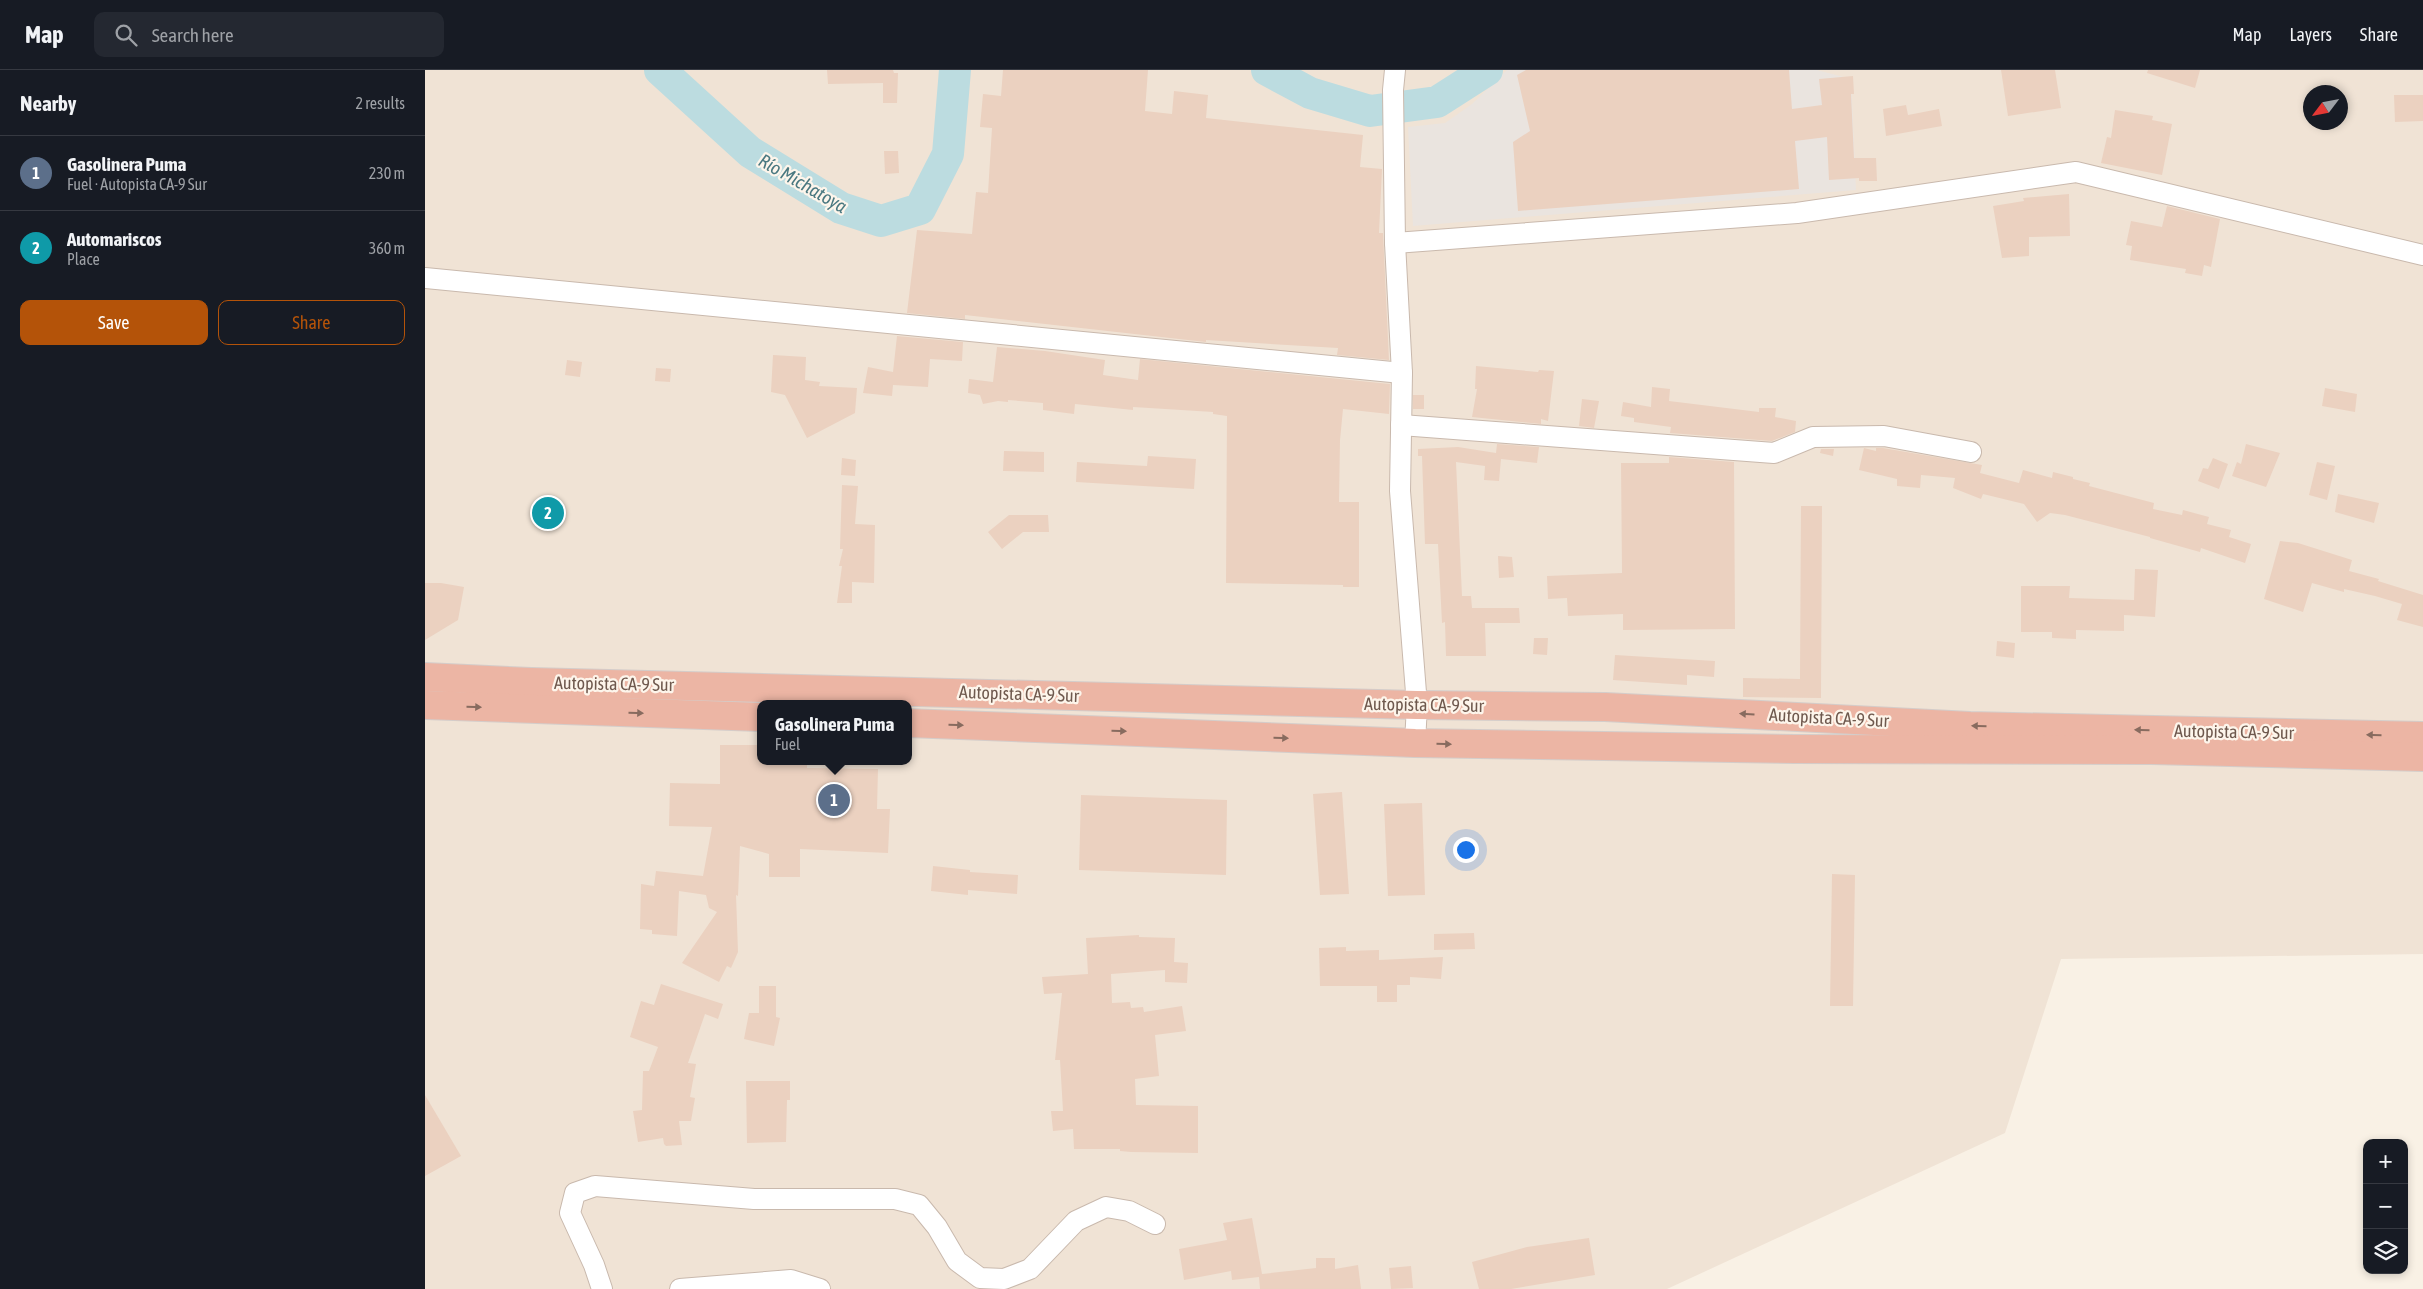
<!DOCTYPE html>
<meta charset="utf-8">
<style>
:root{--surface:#171b24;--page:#242831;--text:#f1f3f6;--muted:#9ea1a6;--line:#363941;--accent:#b45309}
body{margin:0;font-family:"Asap Condensed",sans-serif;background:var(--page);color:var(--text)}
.controls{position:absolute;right:15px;bottom:15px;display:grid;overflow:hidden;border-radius:10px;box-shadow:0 2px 8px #0003}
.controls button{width:45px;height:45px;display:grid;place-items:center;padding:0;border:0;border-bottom:1px solid var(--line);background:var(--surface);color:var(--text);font:25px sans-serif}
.compass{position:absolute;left:1878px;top:15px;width:45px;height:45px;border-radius:50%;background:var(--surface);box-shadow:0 2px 8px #0003;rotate:238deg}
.you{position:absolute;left:1040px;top:779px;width:18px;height:18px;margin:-12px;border:4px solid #fff;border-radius:50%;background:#1a73e8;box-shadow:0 0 0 8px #1a73e833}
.badge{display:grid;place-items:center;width:32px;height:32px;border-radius:50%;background:var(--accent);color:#fff;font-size:16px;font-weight:700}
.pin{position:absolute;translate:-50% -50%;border:2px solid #fff;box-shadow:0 1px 5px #0006}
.popup{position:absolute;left:332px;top:630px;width:155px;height:65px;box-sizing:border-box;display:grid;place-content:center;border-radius:10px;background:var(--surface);filter:drop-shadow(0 1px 4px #0005);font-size:16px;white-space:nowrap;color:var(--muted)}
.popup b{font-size:19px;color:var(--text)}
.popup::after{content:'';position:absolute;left:50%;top:100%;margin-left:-10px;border:10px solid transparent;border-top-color:var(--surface)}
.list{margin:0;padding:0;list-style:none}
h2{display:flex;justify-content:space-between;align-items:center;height:65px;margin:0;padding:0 20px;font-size:21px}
h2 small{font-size:16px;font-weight:400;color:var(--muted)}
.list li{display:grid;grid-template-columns:32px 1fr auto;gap:15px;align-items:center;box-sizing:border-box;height:75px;padding:0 20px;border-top:1px solid var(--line)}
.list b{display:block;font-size:19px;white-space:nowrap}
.list p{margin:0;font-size:16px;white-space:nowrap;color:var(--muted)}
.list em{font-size:16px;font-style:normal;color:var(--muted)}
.actions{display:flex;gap:10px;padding:15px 20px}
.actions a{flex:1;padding:11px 0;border:1px solid var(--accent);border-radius:10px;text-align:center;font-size:18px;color:var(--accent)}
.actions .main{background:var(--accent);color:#fff}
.icon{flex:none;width:28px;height:28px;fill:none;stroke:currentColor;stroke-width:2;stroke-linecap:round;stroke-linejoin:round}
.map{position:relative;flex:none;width:1998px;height:1219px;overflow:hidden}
header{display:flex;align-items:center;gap:30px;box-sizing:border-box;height:70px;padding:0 25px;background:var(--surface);border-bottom:1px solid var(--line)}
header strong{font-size:24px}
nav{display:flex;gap:28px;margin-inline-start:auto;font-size:18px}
.search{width:350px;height:45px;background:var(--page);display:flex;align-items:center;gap:12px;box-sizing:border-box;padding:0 18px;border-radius:10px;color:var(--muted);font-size:19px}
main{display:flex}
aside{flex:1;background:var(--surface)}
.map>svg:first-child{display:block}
.residential{fill:#f0e3d5;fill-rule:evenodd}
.industrial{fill:#eae4df}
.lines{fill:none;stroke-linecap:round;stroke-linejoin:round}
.river{stroke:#bcdce0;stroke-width:32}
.building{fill:#ebd1c0}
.street-casing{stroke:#c9b9ad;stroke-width:22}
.highway-casing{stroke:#d4cdca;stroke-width:30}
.street{stroke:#fff;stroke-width:20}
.highway{stroke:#ecb5a4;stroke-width:28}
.oneway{fill:#886b5f}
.labels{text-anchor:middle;stroke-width:4.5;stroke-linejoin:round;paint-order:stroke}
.street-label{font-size:18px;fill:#6f594e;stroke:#fdf5eb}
.water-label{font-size:19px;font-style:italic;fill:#4a7880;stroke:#fdf5eb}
</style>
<header>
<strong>Map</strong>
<div class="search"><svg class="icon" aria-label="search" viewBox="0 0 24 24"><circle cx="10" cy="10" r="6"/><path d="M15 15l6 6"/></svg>Search here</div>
<nav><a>Map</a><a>Layers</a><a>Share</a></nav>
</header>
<main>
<aside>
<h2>Nearby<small>2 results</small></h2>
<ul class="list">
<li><span class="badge" style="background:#5c6f8a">1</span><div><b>Gasolinera Puma</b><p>Fuel · Autopista CA-9 Sur</p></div><em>230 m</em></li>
<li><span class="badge" style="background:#0f9aa8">2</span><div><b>Automariscos</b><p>Place</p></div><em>360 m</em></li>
</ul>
<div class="actions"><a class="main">Save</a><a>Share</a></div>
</aside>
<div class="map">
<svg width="1998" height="1219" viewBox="0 0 1998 1219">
<rect width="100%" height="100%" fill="#f9f1e5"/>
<path class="residential" d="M0 0H1998V884L1636 889 1580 1063 1242 1219H0ZM1886 22H1916V52H1886ZM335 634H483V691H335Z"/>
<path class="industrial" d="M1082 0H1392L1426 9 1431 120 988 156 983 57 1020 53 1047 34Z"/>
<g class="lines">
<g class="river">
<path d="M235 0 325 82 416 138 456 151 495 139 523 84 530 0"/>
<path d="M842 0 885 23 945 41 1012 32 1062 0"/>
</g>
</g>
<g class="building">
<path d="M402 0H468L469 3H473L472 33H458V13L403 14Z"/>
<path d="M578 0H723L720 41 747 44 749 21 783 25 781 48 938 65 935 97 957 99 954 163H958L964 290 912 285 913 278 781 270V272L540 245V249L482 243 492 160 547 164 551 122 563 123 567 58 555 57 558 24 576 26Z"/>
<path d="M1101 0H1364L1367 39 1397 35 1394 9 1428 6 1429 24H1426L1429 88H1451L1452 111H1434V108L1404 110 1402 67 1370 71 1374 119 1093 141 1088 72 1105 61 1092 5Z"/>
<path d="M1576 0H1630L1636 38 1583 46Z"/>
<path d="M1723 0H1775L1770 18 1722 3Z"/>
<path d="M1969 25H1998V51L1970 52Z"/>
<path d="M1481 35 1483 45 1514 39 1517 56 1461 66 1458 39Z"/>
<path d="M1690 40 1728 46 1727 50 1747 54 1737 105 1676 93 1682 67 1686 68Z"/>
<path d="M459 81H473L474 103 460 104Z"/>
<path d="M1644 124 1645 166 1604 167V186L1577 188 1568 136 1599 131 1598 128Z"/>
<path d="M1742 136 1795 149 1786 197 1779 195 1777 206 1760 203 1761 199 1705 190 1707 176 1701 175 1706 151 1737 157Z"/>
<path d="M472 266 538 272 537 291 505 289 503 317 468 315 467 326 438 323 443 297 468 302Z"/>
<path d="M572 277 620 281 680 290 678 305 713 310 715 289 965 314 964 344 918 339 915 370 914 432H934V517H918V515L801 513 802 346 788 344V342L708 337V340L650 334 649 344 618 340V333L583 330V332L573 331 558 334 555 325 543 323 544 309 568 312Z"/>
<path d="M348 285 381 287 380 310 395 312 394 316 432 318 430 343 382 368 360 325 346 322Z"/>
<path d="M142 290 157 292 155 307 140 305Z"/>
<path d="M1051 296 1113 302 1114 300 1129 301 1123 351 1116 349V354L1047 347 1052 319H1050Z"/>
<path d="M231 298 246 299 245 312 230 311Z"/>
<path d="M1227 317 1245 319 1244 331 1334 342V338H1351L1350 347 1371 351 1370 362 1347 371 1245 363 1246 357 1209 352V348L1196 346 1198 332 1226 337Z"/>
<path d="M1900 318 1932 324 1930 342 1897 336Z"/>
<rect x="988" y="325" width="11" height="14"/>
<path d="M1157 329 1174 331 1169 358 1154 356Z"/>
<path d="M1072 374 1114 377 1112 393 1076 389 1074 411 1059 410 1060 396 1031 392 1037 526H1046L1047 538H1094L1095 553H1060L1061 586H1021L1020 552 1017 553 1013 474H1000L997 386H993V379L1033 377 1071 383Z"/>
<path d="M1821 374 1855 383 1841 417 1807 406 1812 392 1816 394Z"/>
<path d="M1439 378 1451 381V378H1458L1557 395 1555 403 1594 413 1598 400 1627 408 1628 402 1648 407V409L1665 413 1664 416 1729 433 1728 439 1757 445 1758 440 1784 447 1782 454 1806 460 1804 467 1826 474 1820 493 1776 478 1775 482 1725 468V467L1640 445 1625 443 1612 452 1599 434 1558 424 1556 429 1528 418 1530 408 1496 405 1495 418 1472 416V409L1434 400Z"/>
<path d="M1396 379H1409L1408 386 1395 383Z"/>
<path d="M579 381 619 382V402L578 401Z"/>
<path d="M723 386 771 389 769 419 651 412 652 392 722 396Z"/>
<path d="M1244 387 1309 392 1310 559 1198 560V544L1143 546 1142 528 1123 529 1122 506 1197 503 1196 393H1244Z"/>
<path d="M417 388 431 390 430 406 416 405Z"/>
<path d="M1788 388 1803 394 1794 419 1773 411 1778 398 1783 399Z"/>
<path d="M1892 392 1910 396 1902 430 1884 425Z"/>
<path d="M417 415 433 416 430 454 450 455 449 513 427 512V533H412L417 496H414L418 479H415Z"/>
<path d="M1913 424 1954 433 1949 453 1910 442Z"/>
<path d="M1376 436H1397L1396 628 1318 627V608L1375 609Z"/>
<path d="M584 445H623L624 462H598L577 479 563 462Z"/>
<path d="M1855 471 1873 473 1927 490 1924 501 1954 509 1953 511 1998 525V557L1972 550 1977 534 1950 526 1919 519V522L1887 513 1878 542 1839 529Z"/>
<path d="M1073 486 1087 487 1089 507 1074 508Z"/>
<path d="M1710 499 1733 500 1730 547 1699 545V561L1651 560V569L1627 568V562H1596V516H1645L1644 528 1709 530Z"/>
<path d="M0 513H16L39 517 33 550 0 570Z"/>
<path d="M1109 568H1123L1122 585 1108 584Z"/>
<path d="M1572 571 1590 573 1589 588 1571 586Z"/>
<path d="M1190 585 1290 591 1289 607 1262 605V615L1188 610Z"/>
<path d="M295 675H335V691H382V698L453 699 452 739H465L463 783 375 779V807H344V784L315 776 313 826 311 825 313 882 306 898 302 896 294 912 257 893 292 842 284 838 281 825 254 821 252 866 227 864V860L215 859 216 814 229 816 231 801 278 806 287 757 244 756 245 713 295 714Z"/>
<path d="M917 722 924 824 895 825 888 724Z"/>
<path d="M656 725 802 730 801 805 654 800Z"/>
<path d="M997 733 1000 825 963 826 959 734Z"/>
<path d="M508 796 545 800V802L593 805 592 824 543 820V825L506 821Z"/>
<path d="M1407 804 1430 805 1428 936H1405Z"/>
<path d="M1049 863 1050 879 1009 880V864Z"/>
<path d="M714 865V867L750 868 749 892 763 893 762 913 740 912V900L686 904 687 933 705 932 706 938 718 937 719 942 757 936 761 961 730 965 734 1006 710 1009 711 1035 773 1036V1083L706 1082 695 1081V1079H649L648 1059 628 1061 626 1041H638L635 990H630L637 923 619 924 617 907 663 904 661 868Z"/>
<path d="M921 877V881L954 880V890L1018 887 1016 909 985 907V915H972V932H952V916H895L894 878Z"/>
<path d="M236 914 298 934 293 949 280 944 263 993 271 994 265 1027 270 1028 266 1051H254L257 1075 241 1076 239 1074 238 1068 213 1072 208 1041 217 1040 218 1001H224L233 977 205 967 216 931 229 935Z"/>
<path d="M334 916H351V947L355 948 349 976 319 969 324 943H334Z"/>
<path d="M321 1011H365V1030H362L361 1072 322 1073Z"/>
<path d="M0 1025 36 1086 0 1106Z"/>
<path d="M827 1148 837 1204 891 1198V1188H910V1199L933 1195 936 1219H835L834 1207 807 1210 806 1201 759 1210 754 1179 802 1170 798 1153Z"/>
<path d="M1164 1168 1170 1205 1086 1219H1054L1047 1192 1102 1177Z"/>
<path d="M986 1196 988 1218 966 1219 964 1198Z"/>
</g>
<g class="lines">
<g class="street-casing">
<g id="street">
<path d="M970 0 968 20 970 173 977 303 975 421 992 635 990 673"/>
<path d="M970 173 1372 143 1651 102 1998 185"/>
<path d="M0 208 977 303"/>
<path d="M976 355 1349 383 1388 367 1459 366 1546 382"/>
<path d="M177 1219 169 1195 145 1143 150 1123 170 1116 329 1129H470L494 1135 512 1157 532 1191 555 1208 579 1209 605 1199 651 1151 681 1137 704 1141 730 1154"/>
<path d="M255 1219 366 1210 395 1219"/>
</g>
</g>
<g class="highway-casing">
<g id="highway">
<path d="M0 607 106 612 992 635 1180 637 1545 656 1998 666"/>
<path d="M0 635 335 647"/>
<path d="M483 653 990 673 1370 679 1727 680 1998 687"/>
</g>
</g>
<use href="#street" class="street"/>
<use href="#highway" class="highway"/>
</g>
<defs><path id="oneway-solid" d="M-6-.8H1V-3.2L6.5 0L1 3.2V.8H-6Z" transform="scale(1.25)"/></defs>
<g class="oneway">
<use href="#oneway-solid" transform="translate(49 637) rotate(2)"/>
<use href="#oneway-solid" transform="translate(211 643) rotate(2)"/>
<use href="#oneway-solid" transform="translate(1322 644) rotate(-177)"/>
<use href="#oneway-solid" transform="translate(531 655) rotate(2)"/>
<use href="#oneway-solid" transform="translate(1554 656) rotate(-179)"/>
<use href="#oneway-solid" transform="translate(1717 660) rotate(-179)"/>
<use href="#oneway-solid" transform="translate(694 661) rotate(2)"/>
<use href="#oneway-solid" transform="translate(1949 665) rotate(-179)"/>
<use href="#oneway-solid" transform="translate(856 668) rotate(2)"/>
<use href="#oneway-solid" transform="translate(1019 674) rotate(1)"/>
</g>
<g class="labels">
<g class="street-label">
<text transform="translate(189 614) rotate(1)" y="6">Autopista CA-9 Sur</text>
<text transform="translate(594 624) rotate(2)" y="6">Autopista CA-9 Sur</text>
<text transform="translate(999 635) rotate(1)" y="6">Autopista CA-9 Sur</text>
<text transform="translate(1404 648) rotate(3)" y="6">Autopista CA-9 Sur</text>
<text transform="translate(1809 662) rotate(1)" y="6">Autopista CA-9 Sur</text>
</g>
<g class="water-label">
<text transform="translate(378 113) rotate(30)" y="7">Río Michatoya</text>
</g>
</g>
</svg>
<div class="controls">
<button>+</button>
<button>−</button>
<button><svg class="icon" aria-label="layers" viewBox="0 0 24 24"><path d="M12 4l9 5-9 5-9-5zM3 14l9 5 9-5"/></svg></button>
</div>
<svg class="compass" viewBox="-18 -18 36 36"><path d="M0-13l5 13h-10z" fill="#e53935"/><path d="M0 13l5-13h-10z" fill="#9ea1a6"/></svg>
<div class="you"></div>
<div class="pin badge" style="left:409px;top:730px;background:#5c6f8a">1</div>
<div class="popup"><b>Gasolinera Puma</b>Fuel</div>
<div class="pin badge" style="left:123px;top:443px;background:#0f9aa8">2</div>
</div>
</main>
